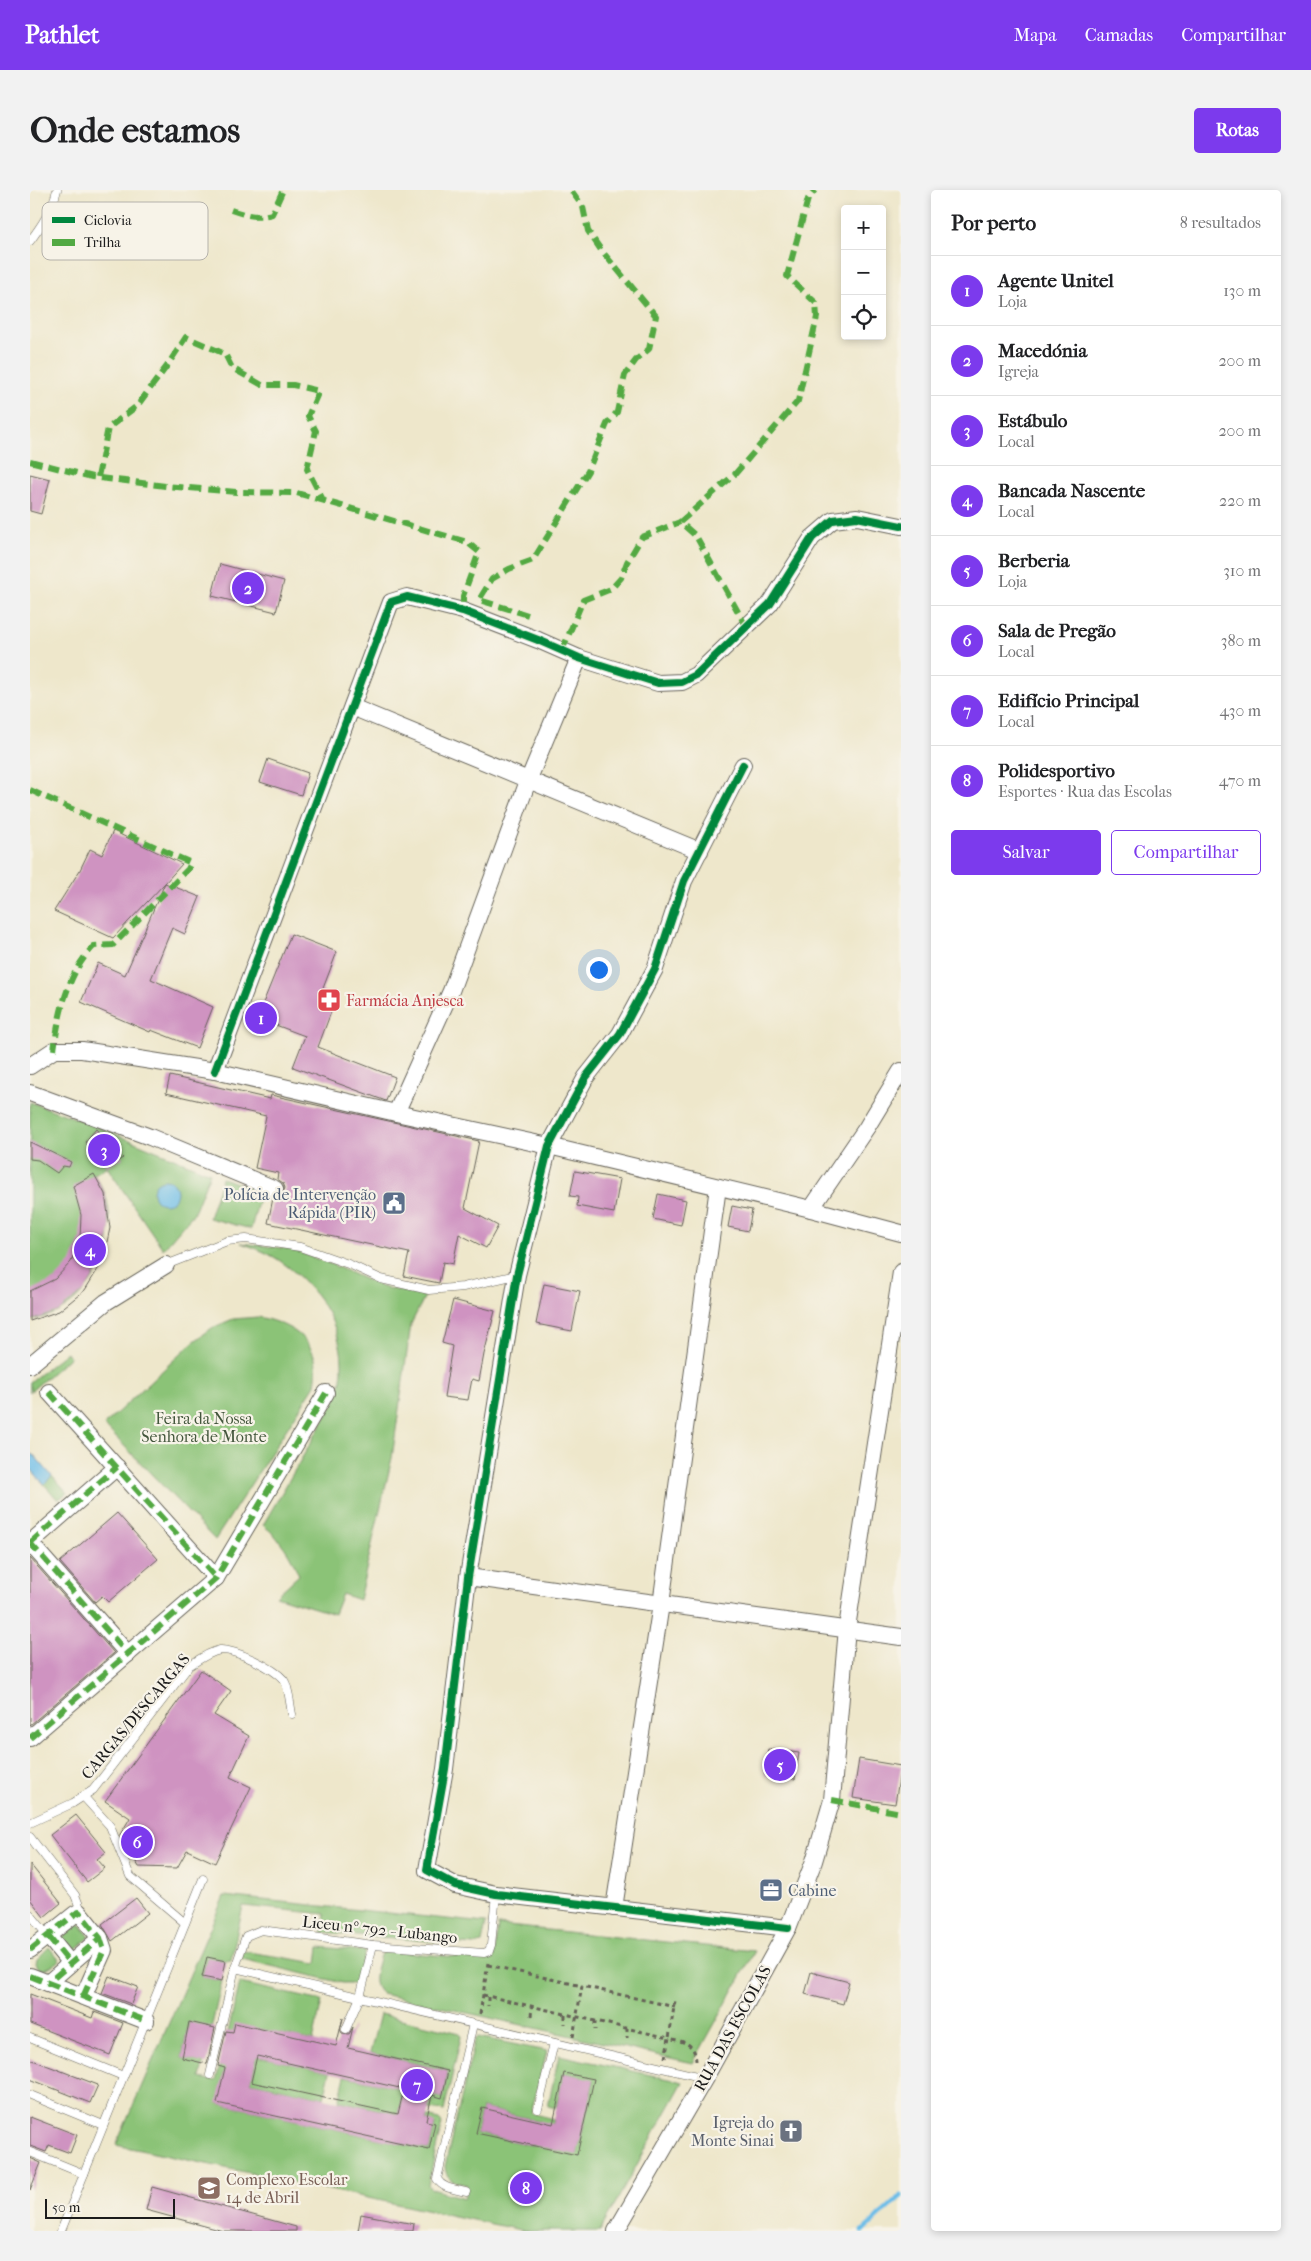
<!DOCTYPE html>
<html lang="pt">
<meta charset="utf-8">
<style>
:root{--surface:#fff;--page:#f2f2f2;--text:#202124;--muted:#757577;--line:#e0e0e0;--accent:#7c3aed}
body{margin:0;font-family:"IM FELL French Canon",serif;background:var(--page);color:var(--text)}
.controls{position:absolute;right:15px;top:15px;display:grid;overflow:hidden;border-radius:5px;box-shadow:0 2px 8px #0003}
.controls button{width:45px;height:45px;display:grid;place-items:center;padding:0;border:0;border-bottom:1px solid var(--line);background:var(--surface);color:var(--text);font:25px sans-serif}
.scale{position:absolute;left:15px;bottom:12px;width:130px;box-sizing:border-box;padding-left:5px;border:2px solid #1c1c1c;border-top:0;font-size:14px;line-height:18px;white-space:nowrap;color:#1c1c1c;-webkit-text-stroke:4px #f7f3e8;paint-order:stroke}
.you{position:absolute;left:568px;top:779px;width:18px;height:18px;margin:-12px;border:4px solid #fff;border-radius:50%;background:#1a73e8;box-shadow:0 0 0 8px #1a73e833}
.badge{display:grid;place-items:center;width:32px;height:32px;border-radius:50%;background:var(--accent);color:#fff;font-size:16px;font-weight:700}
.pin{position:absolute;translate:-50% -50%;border:2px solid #fff;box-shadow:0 1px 5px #0006}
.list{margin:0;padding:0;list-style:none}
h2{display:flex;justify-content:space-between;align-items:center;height:65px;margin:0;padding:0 20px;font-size:21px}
h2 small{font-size:16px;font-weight:400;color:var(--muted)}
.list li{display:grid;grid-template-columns:32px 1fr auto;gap:15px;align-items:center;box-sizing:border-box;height:70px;padding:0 20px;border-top:1px solid var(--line)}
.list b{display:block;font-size:19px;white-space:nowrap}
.list p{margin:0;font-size:16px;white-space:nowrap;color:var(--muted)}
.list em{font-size:16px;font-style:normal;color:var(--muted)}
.actions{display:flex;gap:10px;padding:15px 20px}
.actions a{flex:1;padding:11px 0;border:1px solid var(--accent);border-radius:5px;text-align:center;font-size:18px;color:var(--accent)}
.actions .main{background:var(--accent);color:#fff}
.icon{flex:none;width:28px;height:28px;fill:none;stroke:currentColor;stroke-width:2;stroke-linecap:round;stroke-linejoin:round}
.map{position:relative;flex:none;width:871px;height:2041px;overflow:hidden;border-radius:5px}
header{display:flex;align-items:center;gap:30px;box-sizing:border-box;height:70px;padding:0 25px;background:var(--accent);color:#fff}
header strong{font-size:24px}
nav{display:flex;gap:28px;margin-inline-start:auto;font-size:18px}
.intro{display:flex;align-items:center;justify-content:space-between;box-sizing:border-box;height:120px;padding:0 30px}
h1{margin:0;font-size:35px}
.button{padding:12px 22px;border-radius:5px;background:var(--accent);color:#fff;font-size:18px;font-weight:700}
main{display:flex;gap:30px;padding:0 30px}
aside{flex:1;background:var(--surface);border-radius:5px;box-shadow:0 2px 8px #0003}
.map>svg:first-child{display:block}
.green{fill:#8bc377;stroke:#54704a;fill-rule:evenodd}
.water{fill:#6cbde8;stroke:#446c82}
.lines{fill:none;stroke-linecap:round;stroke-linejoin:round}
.stream{stroke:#6cbde8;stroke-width:5}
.building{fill:#cf93c1;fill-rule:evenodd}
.lane-casing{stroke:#666359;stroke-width:9}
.street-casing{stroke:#666359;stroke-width:18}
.path{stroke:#666359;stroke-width:3;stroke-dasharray:4 4;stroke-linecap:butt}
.lane{stroke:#fff;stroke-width:8}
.street{stroke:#fff;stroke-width:16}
.quiet{stroke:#52a943;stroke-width:6;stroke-dasharray:12 6;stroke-linecap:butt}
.cycleway-casing{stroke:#f7f3e8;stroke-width:11}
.cycleway{stroke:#00873e;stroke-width:8}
.labels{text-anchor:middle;stroke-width:4.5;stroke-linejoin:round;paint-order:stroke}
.health-label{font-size:16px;fill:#be3a42;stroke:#f7f3e8;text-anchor:start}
.service-label{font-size:16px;fill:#4e5e75;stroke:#f7f3e8;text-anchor:end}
.park-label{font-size:16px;fill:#43563c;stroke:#f7f3e8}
.street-label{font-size:16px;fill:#1c1c1c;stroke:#f7f3e8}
.worship-label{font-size:16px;fill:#5b616d;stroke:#f7f3e8;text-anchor:end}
.education-label{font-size:16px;fill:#785e54;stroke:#f7f3e8;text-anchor:start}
.key{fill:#f7f3e8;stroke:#b5b2ab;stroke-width:1}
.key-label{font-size:14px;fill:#1c1c1c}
</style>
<header>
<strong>Pathlet</strong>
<nav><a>Mapa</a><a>Camadas</a><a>Compartilhar</a></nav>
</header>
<div class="intro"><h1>Onde estamos</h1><a class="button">Rotas</a></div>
<main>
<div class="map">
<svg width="871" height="2041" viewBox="0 0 871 2041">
<rect width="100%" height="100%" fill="#f7f3e8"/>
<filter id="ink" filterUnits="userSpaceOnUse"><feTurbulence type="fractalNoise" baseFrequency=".02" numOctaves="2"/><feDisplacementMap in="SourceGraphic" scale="10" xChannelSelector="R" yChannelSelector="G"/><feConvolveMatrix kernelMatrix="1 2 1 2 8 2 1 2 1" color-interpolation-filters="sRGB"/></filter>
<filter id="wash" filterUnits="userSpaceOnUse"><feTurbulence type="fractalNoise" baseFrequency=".0096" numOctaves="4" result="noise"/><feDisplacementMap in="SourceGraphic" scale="20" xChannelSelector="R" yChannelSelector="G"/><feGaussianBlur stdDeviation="1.12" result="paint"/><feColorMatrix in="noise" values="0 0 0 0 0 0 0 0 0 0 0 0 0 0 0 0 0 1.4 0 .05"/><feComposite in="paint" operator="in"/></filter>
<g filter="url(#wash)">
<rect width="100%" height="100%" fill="#eee7cb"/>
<g class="green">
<path d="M0 912 56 932 180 983 164 1023 133 1059 77 977 64 984C67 991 73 997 75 1004 89 1048 68 1099 29 1121 21 1126 9 1128 0 1131Z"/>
<path d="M192 988 231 1001 221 1039 179 1028Z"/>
<path d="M211 1053 260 1059 303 1075 352 1097 395 1106 381 1134 362 1268 329 1410 312 1404 304 1424 246 1406 269 1385C260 1364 251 1349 233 1335L305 1211C307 1204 310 1196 311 1189 318 1143 289 1099 253 1073 241 1064 226 1058 211 1053Z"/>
<path d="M228 1127C253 1132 282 1145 286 1174 287 1181 286 1188 285 1195L185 1350 74 1235 162 1153 182 1138 203 1129Z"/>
<path d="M37 1162 40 1167 38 1169 0 1202V1192Z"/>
<path d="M22 1286 37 1303 28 1310 14 1294Z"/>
<path d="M194 1706 456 1733 452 1753 444 1755 292 1742 295 1724 213 1716 201 1770 196 1771 177 1768 172 1787 192 1791 170 1888 186 1891 210 1793 292 1811 283 1851 205 1834 188 1913 399 1960 405 1934 396 1931 397 1927 409 1930 412 1933 398 1995 402 1999 434 2008 437 1995C426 1992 415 1990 415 1976L445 1850 448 1847 517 1861 501 1923 524 1929 517 1958 547 1964 564 1890 534 1883 526 1918 518 1916 529 1865 653 1892 570 2041H495L86 1955ZM159 1832 171 1872 152 1868ZM452 1918 510 1931 505 1956 446 1943Z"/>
<path d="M50 1734 60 1747 43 1761 32 1748Z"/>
<path d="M468 1735 725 1761 663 1873 352 1804C339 1794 347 1778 350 1765L355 1761 464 1770Z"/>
<path d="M19 1757 30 1771 16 1779H10L6 1774 7 1769Z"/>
<path d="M289 1757 335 1761 329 1789 324 1793H312L212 1769 213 1761 287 1773Z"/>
<path d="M350 1824 430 1843 431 1847 414 1921 398 1919 402 1905 412 1908 418 1881 340 1863Z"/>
<path d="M227 1866 300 1882 294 1908 221 1892Z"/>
<path d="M315 1886 374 1899 368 1924 309 1911Z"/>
</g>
<g class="water">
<circle cx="135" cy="1002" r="12"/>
<path d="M3 1264 22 1286 14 1294 0 1278V1266Z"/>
</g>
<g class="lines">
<path class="stream" d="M833 2041 871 2006"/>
</g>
<g id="blocks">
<g class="building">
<path d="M0 284 20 289 11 324 0 321Z"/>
<path d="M190 374 254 391 246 422 182 406Z"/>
<path d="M238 569 278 583 271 605 230 592Z"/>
<path d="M83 641 152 674 135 693 170 707 155 744 142 738 121 789 183 817 167 858 121 840 120 842 51 812 68 773 95 785 135 693 83 748 24 721 50 680 60 659 72 665Z"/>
<path d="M261 744 307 762 292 801 307 806 288 857 365 887 356 911 263 877 275 846 227 828Z"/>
<path d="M140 886 240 909 241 905 449 951 435 1018 468 1036 456 1058 429 1044 423 1074 413 1072 409 1093 374 1086 379 1063 238 1033 243 1008 251 1007 255 998 253 993 247 989 248 983 225 978 236 926 136 903Z"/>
<path d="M66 939 93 968 77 976 55 952Z"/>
<path d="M0 952 41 972 39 977 33 976 27 983 8 970 0 969Z"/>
<path d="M545 981 590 989 584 1023 547 1016 548 1007 540 1006Z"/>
<path d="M64 984 75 1004 80 1038 73 1071 55 1100 29 1121 0 1131V1101L25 1089 41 1072 50 1049 51 1025 43 996Z"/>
<path d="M628 1004 656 1010 651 1035 623 1029Z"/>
<path d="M702 1016 722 1020 718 1041 698 1037Z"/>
<path d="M514 1094 550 1101 542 1141 506 1134Z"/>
<path d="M423 1110 465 1121 454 1164 449 1191 442 1189 438 1210 414 1207 422 1156 412 1153Z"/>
<path d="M87 1323 128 1369 78 1412 72 1406 65 1412 30 1372Z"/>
<path d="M0 1368 84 1463 0 1535Z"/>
<path d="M171 1480 201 1501 184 1525 219 1546 200 1587 221 1597 185 1673 157 1660 147 1678 109 1677 90 1645 100 1628 75 1611Z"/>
<path d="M738 1559 769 1563 765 1589 735 1585Z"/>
<path d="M829 1569 871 1576 865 1614 823 1608Z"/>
<path d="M46 1625 76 1662 67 1669 75 1678 57 1692 20 1645Z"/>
<path d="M0 1674 31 1713 14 1727 0 1709Z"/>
<path d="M106 1708 118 1723 82 1751 72 1734Z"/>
<path d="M177 1767 196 1771 192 1791 172 1787Z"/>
<path d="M781 1782 819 1792 813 1814 775 1804Z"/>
<path d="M79 1786 108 1797 101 1814 72 1803Z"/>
<path d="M0 1804 62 1828 64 1822 93 1833 80 1865 0 1834Z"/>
<path d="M313 1828 310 1839 312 1843 319 1844 323 1837 318 1858 418 1881 412 1908 402 1905 396 1931 405 1933 399 1960 187 1913 195 1878 188 1876 196 1841 203 1842 205 1833 306 1856ZM227 1866 374 1899 368 1924 221 1892Z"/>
<path d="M159 1832 185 1838 177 1874 152 1868Z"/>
<path d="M0 1869 68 1895 60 1913 0 1889Z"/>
<path d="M534 1883 564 1889 547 1965 446 1943 452 1918 523 1934Z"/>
<path d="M0 1927 47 1945 40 1963 19 1955 16 1962 0 1956Z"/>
<path d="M0 1968 11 1973 0 2000Z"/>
<path d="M122 1997 266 2037V2041H193L116 2020Z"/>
<path d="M331 2024 384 2034 383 2041H328Z"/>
</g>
</g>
</g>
<g filter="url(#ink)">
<use href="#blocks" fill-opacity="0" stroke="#666359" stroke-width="1"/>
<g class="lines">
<g class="lane-casing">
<g id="lane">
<path d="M0 51C12 35 22 20 27 0"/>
<path d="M136 1075 197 1051 216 1049 270 1057 321 1075 351 1089 399 1100 433 1097 487 1085"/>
<path d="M53 1606 80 1636 100 1686 155 1733"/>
<path d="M0 1633 43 1613 63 1600 159 1476C168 1470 179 1462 190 1460 205 1459 244 1478 254 1490 259 1497 260 1515 262 1524"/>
<path d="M0 1647 45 1705 52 1723"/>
<path d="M0 1724 18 1746"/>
<path d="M205 1778 675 1888"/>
<path d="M316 1839 330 1807 343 1755"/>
<path d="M0 1848 93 1886"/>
<path d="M180 1885 205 1778 216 1746 231 1740 343 1755 454 1763 459 1761 461 1755 466 1704"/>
<path d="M0 1905 73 1935"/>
<path d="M508 1919 524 1853"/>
<path d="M0 1962 54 1984"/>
<path d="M436 2002C425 1999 413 1999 407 1989L443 1834"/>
<path d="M31 2041 173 1689"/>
</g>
</g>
<g class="street-casing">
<g id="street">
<path d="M322 517 670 661"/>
<path d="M713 575 654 691 625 779 590 844 556 887 519 956 487 1085 438 1387 415 1579 397 1680 425 1695 466 1704 758 1738"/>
<path d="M0 876 24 860H52L185 881 366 923 519 956 781 1019 871 1043"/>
<path d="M185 881 361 412 377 407 433 421 508 450 549 468 628 493 652 492 666 485 740 414 782 348 803 330 827 327 871 336"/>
<path d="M0 903 120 947 245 999"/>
<path d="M366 923 421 801 498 591 549 468"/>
<path d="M781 1019 837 937 871 881"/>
<path d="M0 1175 76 1112 136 1075"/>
<path d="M19 1202 186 1388"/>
<path d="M0 1353 98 1464"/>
<path d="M0 1353 87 1277"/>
<path d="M438 1387 871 1447"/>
<path d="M0 1548 186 1388 296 1203"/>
<path d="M584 1718 631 1414 688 997"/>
<path d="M18 1746 40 1773"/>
<path d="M0 1760 45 1724 49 1722 70 1748 18 1793"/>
<path d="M0 1786 116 1831"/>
<path d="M53 1807 74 1760 70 1748"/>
<path d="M586 2041 675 1888 758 1738 784 1671 802 1610 817 1438 871 1082"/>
</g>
</g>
<g class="path">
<path d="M458 1775 552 1796"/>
<path d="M453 1805 639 1848 645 1811"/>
<path d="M458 1807V1816"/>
<path d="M450 1824 458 1773"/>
<path d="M535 1825V1834"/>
<path d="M501 1826 502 1817"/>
<path d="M565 1831V1840"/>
<path d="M597 1838V1848"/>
<path d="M543 1847 552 1796 645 1817"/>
<path d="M635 1868 639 1848C654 1852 665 1853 666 1871"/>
</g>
<use href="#lane" class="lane"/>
<use href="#street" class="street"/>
<g class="quiet">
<path d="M201 20C215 25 227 28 242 24L253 0"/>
<path d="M0 271 62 287 136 296 206 302 267 303 437 352 449 362 433 406V421"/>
<path d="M68 287 78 238 107 216 137 176 156 147 195 164 202 178 232 195H263L289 201 278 226 286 241 277 279 293 310"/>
<path d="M498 425 449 410 462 389 479 379 503 370 558 281 577 234 587 222 595 185 606 170 619 159 626 126 571 60 558 41 553 17 541 0"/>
<path d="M717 438 666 346 650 332 705 284 768 211 787 127 786 113 757 86 778 9 785 0"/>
<path d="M532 461 553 410 581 399 591 388 597 372 612 347 650 332"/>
<path d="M0 600 161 673 158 679 83 755 64 756C37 783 29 824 24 860"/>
<path d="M19 1202 186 1388"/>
<path d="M0 1353 98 1464"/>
<path d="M0 1353 87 1277"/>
<path d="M0 1548 186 1388 296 1203"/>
<path d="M802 1610 871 1623"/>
<path d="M18 1746 40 1773"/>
<path d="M0 1760 45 1724 49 1722 70 1748 18 1793"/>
<path d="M0 1786 116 1831"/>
<path d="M53 1807 74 1760 70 1748"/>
</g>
<g class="cycleway-casing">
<g id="cycleway">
<path d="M713 575 654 691 625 779 590 844 556 887 519 956 487 1085 438 1387 415 1579 397 1680 425 1695 466 1704 758 1738"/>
<path d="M185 881 361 412 377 407 433 421 508 450 549 468 628 493 652 492 666 485 740 414 782 348 803 330 827 327 871 336"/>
</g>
</g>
<use href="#cycleway" class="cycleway"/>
</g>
</g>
<defs>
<g id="pharmacy-square" transform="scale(1.25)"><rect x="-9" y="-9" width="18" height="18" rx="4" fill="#e0444e" stroke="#f7f3e8"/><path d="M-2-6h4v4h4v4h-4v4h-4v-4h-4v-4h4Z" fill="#fff"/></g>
<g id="civic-square" transform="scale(1.25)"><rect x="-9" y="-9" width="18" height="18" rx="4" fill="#5c6f8a" stroke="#f7f3e8"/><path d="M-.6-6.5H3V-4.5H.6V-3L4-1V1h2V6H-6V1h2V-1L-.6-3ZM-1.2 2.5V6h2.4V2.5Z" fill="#fff"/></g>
<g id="office-square" transform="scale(1.25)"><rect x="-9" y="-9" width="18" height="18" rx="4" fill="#5c6f8a" stroke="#f7f3e8"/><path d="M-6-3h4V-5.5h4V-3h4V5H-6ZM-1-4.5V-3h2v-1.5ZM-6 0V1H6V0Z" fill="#fff"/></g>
<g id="church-square" transform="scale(1.25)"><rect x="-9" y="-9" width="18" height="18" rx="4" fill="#6b7280" stroke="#f7f3e8"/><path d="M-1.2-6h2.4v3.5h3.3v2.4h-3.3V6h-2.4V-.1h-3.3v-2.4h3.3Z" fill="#fff"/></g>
<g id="school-square" transform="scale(1.25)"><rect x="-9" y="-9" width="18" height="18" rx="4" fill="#8d6e63" stroke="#f7f3e8"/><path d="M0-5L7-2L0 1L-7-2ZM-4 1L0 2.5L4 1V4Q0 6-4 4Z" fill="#fff"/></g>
</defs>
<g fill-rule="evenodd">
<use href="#pharmacy-square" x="299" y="810"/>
<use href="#civic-square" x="364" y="1013"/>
<use href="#office-square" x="741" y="1700"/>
<use href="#church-square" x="761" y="1941"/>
<use href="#school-square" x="179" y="1998"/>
</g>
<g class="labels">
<g class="health-label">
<text x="316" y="816">Farmácia Anjesca</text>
</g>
<g class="service-label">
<text x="346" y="1010">Polícia de Intervenção<tspan x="346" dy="18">Rápida (PIR)</tspan></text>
<text x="758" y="1706" text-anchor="start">Cabine</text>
</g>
<g class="park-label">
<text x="174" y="1234">Feira da Nossa<tspan x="174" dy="18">Senhora de Monte</tspan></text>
</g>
<g class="street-label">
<text transform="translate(105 1526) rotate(-50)" y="6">CARGAS/DESCARGAS</text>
<text transform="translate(350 1739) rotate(6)" y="6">Liceu nº 792 - Lubango</text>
<text transform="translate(702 1838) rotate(-61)" y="6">RUA DAS ESCOLAS</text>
</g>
<g class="worship-label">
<text x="744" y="1938">Igreja do<tspan x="744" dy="18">Monte Sinai</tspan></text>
</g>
<g class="education-label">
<text x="196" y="1995">Complexo Escolar<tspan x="196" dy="18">14 de Abril</tspan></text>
</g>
</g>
<rect x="12" y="12" width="166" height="58" rx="8" class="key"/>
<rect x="22" y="27" width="23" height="6" fill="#00873e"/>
<rect x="22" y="49" width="23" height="7" fill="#52a943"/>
<g class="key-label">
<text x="54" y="35">Ciclovia</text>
<text x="54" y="57">Trilha</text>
</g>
</svg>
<div class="controls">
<button>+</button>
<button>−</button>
<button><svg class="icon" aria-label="locate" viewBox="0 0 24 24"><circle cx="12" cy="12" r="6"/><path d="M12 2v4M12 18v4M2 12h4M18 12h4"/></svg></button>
</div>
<div class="scale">50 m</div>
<div class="you"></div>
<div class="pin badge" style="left:231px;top:828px">1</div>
<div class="pin badge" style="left:218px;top:398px">2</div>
<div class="pin badge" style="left:74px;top:960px">3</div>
<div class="pin badge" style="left:60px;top:1060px">4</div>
<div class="pin badge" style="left:750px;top:1575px">5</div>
<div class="pin badge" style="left:107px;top:1652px">6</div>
<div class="pin badge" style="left:387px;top:1895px">7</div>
<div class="pin badge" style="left:496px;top:1998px">8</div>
</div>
<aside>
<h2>Por perto<small>8 resultados</small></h2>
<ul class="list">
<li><span class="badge">1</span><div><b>Agente Unitel</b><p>Loja</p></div><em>130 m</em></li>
<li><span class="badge">2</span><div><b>Macedónia</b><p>Igreja</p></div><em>200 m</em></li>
<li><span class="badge">3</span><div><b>Estábulo</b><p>Local</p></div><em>200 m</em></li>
<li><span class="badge">4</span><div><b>Bancada Nascente</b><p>Local</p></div><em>220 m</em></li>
<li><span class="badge">5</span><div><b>Berberia</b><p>Loja</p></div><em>310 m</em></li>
<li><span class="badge">6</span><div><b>Sala de Pregão</b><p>Local</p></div><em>380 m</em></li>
<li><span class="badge">7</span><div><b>Edifício Principal</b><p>Local</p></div><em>430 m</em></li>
<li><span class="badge">8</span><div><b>Polidesportivo</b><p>Esportes · Rua das Escolas</p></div><em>470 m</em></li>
</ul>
<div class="actions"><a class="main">Salvar</a><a>Compartilhar</a></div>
</aside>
</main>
